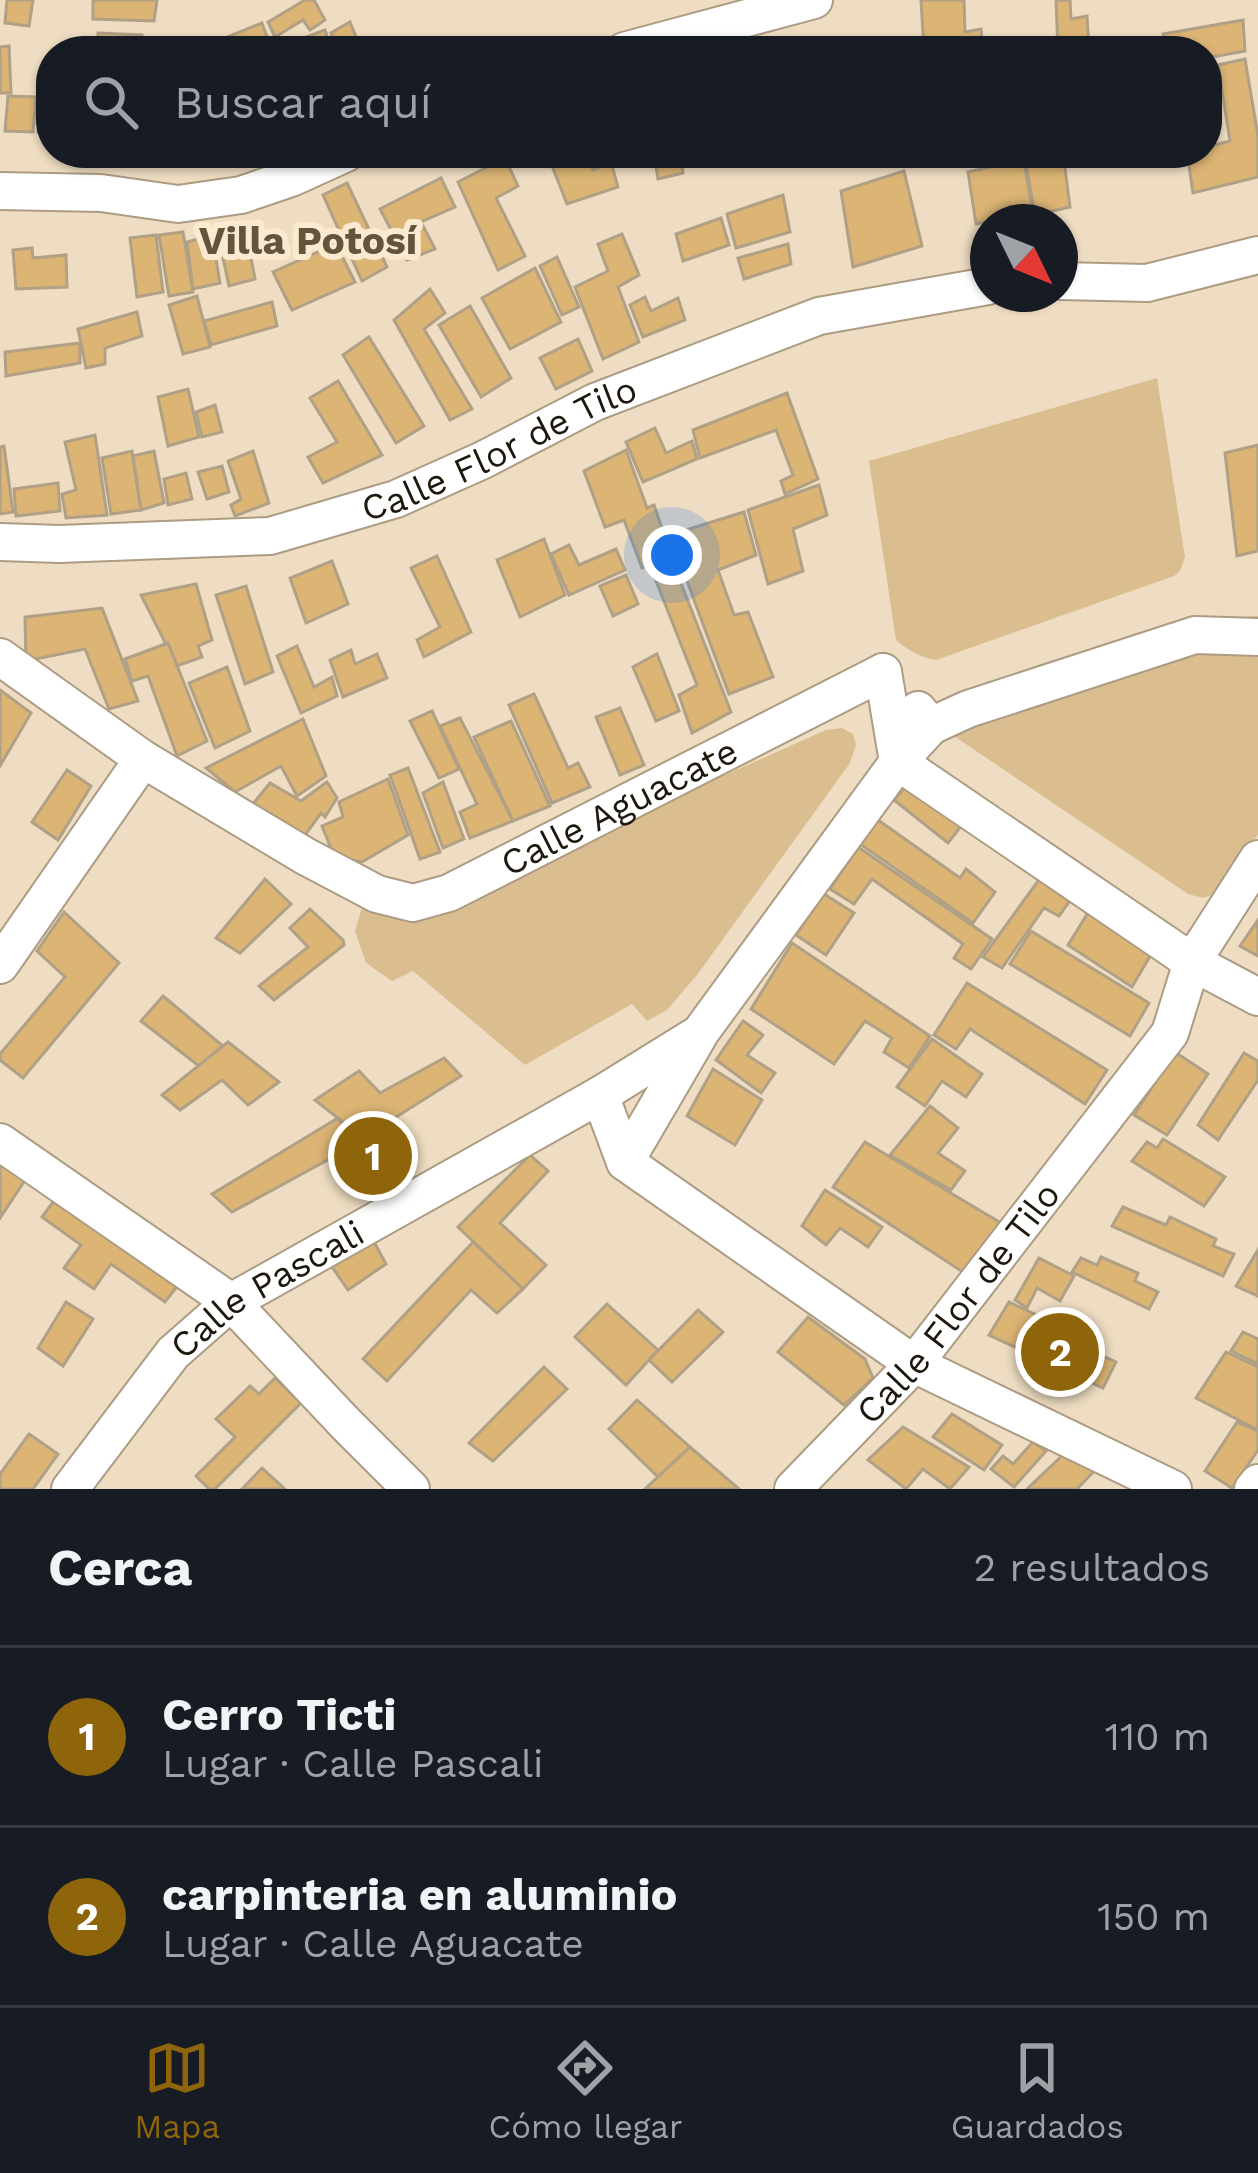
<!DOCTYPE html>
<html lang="es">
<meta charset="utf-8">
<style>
:root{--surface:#171b24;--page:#242831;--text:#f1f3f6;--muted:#9ea1a6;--line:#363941;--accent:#8e650a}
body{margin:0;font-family:"Work Sans",sans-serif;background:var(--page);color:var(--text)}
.compass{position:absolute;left:970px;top:204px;width:108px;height:108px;border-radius:50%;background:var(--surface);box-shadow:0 3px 9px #0004;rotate:133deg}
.you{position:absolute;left:672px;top:555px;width:42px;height:42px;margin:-30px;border:9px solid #fff;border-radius:50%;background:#1a73e8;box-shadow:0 0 0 18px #1a73e833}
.badge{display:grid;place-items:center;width:78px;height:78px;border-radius:50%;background:var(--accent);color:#fff;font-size:39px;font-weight:700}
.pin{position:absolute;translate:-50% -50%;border:6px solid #fff;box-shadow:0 3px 12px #0006}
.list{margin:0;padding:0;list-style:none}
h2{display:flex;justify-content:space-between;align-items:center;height:156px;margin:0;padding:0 48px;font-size:51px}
h2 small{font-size:39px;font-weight:400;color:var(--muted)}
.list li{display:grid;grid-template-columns:78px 1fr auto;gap:36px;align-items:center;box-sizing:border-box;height:180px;padding:0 48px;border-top:3px solid var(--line)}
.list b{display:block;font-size:45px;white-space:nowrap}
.list p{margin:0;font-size:39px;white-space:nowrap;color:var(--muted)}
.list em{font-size:39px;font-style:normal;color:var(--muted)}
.icon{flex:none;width:66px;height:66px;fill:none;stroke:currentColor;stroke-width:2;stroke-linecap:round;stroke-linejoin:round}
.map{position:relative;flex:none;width:1258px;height:1489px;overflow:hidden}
.search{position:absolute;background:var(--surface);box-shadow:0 3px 9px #0004;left:36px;right:36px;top:36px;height:132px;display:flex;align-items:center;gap:30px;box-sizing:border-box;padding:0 42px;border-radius:48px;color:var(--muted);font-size:45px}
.sheet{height:516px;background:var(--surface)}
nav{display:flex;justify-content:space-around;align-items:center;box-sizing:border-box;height:168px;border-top:3px solid var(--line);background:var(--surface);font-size:33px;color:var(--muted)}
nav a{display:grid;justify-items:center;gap:6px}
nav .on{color:var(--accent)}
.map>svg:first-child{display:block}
.green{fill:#dbbe90}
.building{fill:#dcb575;stroke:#b0a086;stroke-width:3}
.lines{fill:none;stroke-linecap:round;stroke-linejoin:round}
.street-casing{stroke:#ac9c83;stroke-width:40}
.street{stroke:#fff;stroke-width:36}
.labels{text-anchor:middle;stroke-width:12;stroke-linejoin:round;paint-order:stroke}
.street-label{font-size:36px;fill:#1d170d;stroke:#fbeacf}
.neighbourhood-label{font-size:39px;font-weight:bold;fill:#63543d;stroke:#fbeacf}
</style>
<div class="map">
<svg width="1258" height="1489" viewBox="0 0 1258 1489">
<rect width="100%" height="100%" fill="#eeddc2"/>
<g class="green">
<path d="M1157 378 1185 557 1180 571 1174 576 936 660C919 657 909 651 896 640L869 461Z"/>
<path d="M1258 616V834L1218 893 1203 898 1188 894 945 730 1210 619Z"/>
<path d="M842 728 853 734 856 745 850 763 697 975 667 1010 647 1021 632 1004 525 1065 413 971 392 981 366 963 355 931 364 900 514 869 826 730Z"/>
</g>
<g class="building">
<path d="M7 0H33L29 26 5 23Z"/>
<path d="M93 0H157L154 21 93 19Z"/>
<path d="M305 0H314L325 20 310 30 303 20 275 37 268 22Z"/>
<path d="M921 0H964L965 32 981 29 983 51H958L957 49 924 51Z"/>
<path d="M1056 0H1070L1071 19 1087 16 1089 50 1058 51Z"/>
<path d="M1243 20 1245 51 1207 58V51H1166L1163 34Z"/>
<path d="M350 22 357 39 338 51 331 33Z"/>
<path d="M262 23 272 51H233L227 37Z"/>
<path d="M325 30 332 51H305L301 39Z"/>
<path d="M98 33 142 35V51H97Z"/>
<path d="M292 39 297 51H276L275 48Z"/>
<path d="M829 40 831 51H798V50Z"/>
<path d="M9 46 11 93H0V47Z"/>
<path d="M1245 59 1258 136V177L1193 193 1187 153H1207V147L1230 141 1218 65Z"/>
<path d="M43 68H51V132H38Z"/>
<path d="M8 96 36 97 33 132 5 131Z"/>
<path d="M547 153H588L593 170 611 162 618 187 567 204Z"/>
<path d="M654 153H680L683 173 658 179Z"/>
<path d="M992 153H1022L1033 212 976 224 968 172 996 166Z"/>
<path d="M1024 153H1063L1070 207 1035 215Z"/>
<path d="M1079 153H1111V155L1081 163Z"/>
<path d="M505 158 518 186 496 198 525 256 498 270 458 182Z"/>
<path d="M904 171 922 246 853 267 841 191Z"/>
<path d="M441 178 455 207 421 222 435 249 407 260 380 209Z"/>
<path d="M347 183 387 267 362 281 323 195Z"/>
<path d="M783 195 790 232 736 248 727 214Z"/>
<path d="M721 218 729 245 683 261 676 234Z"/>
<path d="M245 226 255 279 229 286 217 230Z"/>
<path d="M183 232 193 292 169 296 159 235Z"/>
<path d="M622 234 639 275 618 287 639 342 603 359 575 287 608 271 598 244Z"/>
<path d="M156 235 163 292 137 297 130 238Z"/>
<path d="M212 235 220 283 193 289 187 242Z"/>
<path d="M336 244 355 282 292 310 273 272Z"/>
<path d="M788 244 791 264 744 279 738 258Z"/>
<path d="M32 248 33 258 66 255 67 287 16 289 13 250Z"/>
<path d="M557 257 579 307 562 315 540 266Z"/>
<path d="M535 268 561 322 510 349 482 298Z"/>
<path d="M430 289 445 313 424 329 472 409 450 420 394 320Z"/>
<path d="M197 296 210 347 183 354 169 305Z"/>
<path d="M645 297 651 311 678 298 685 320 643 337 630 305Z"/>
<path d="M272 302 277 326 211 345 204 321Z"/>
<path d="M470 306 511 378 481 397 439 325Z"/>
<path d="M137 312 142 336 105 348V364L86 368 78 329Z"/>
<path d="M369 337 424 426 396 443 343 355Z"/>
<path d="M578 339 592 371 556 389 540 358Z"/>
<path d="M80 343V363L6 376 5 352Z"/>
<path d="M338 381 382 455 323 483 308 457 337 442 310 398Z"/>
<path d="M188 389 199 437 168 446 158 397Z"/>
<path d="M787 393 818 479 785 494 781 481 793 475 776 430 700 458 693 430Z"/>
<path d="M215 405 222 432 202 437 196 412Z"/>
<path d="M655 428 666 453 692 441 697 459 643 482 626 442Z"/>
<path d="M95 435 107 515 66 518 62 494 76 490 65 442Z"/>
<path d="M1258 445V551L1237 556 1225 453Z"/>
<path d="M4 446 13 512 0 514V447Z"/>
<path d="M626 450 647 508 654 505 671 554 642 568 624 520 605 527 584 471Z"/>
<path d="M132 451 141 510 111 514 102 458Z"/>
<path d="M154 451 164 503 141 510 133 456Z"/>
<path d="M253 451 269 503 235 516 231 505 241 499 228 461Z"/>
<path d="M222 466 229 492 207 499 198 472Z"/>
<path d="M186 473 192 499 168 505 164 479Z"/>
<path d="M58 483 60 511 16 516 14 489Z"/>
<path d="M819 485 827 515 793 529 803 571 768 584 748 510Z"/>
<path d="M744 512 756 555 718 570 734 615 748 612 773 677 729 694 670 535Z"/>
<path d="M544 539 565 595 520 617 497 560Z"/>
<path d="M569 545 579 565 616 549 625 570 569 595 551 554Z"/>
<path d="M437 556 471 632 424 657 417 640 440 627 411 568Z"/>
<path d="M672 560 731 712 692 733 679 695 697 685 651 568Z"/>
<path d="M332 561 348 604 306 623 290 578Z"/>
<path d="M626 575 638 604 613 616 600 586Z"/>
<path d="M196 584 212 640 198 646 202 657 177 666 141 595Z"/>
<path d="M246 586 273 672 245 684 216 595Z"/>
<path d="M102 608 138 701 109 709 85 649 26 661 25 617Z"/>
<path d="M168 643 207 741 177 756 148 676 132 681 125 659Z"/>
<path d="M297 646 314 687 332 677 337 696 301 713 277 656Z"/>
<path d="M351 650 355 664 377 654 387 678 343 697 330 660Z"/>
<path d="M657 654 679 711 656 721 633 667Z"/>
<path d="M227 667 250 731 215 748 189 683Z"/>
<path d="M0 690 31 713 0 766Z"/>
<path d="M534 694 568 768 578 763 590 787 552 803 509 705Z"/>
<path d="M620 708 644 765 620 775 596 717Z"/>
<path d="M432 711 459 769 439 778 410 721Z"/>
<path d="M460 718 513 821 470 838 460 812 477 804 440 726Z"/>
<path d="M303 719 326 776 297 796 281 766 235 792 206 768Z"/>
<path d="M511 721 550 806 513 821 474 737Z"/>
<path d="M408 768 440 852 420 859 390 775Z"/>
<path d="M67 770 91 786 58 840 32 822Z"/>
<path d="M913 778 966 820 948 843 894 800Z"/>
<path d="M388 779 408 835 362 862 334 856 322 826 343 817 339 802Z"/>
<path d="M327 782 337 798 325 817 321 813 300 842 248 810 270 783 301 801Z"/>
<path d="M443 782 464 839 443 848 423 793Z"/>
<path d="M878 820 960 878 966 869 995 892 973 923 860 844Z"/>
<path d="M858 847 992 939 971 969 954 958 963 944 872 879 854 904 830 889Z"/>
<path d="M1043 874 1074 895 1059 916 1044 908 1002 968 983 957Z"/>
<path d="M265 879 291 904 240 953 216 938Z"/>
<path d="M824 894 854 913 826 955 796 935Z"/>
<path d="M310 909 343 940 344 945 274 1000 259 986 308 947 290 928Z"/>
<path d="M1089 911 1153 951 1132 987 1068 945Z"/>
<path d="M64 912 119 963 23 1078 0 1060V1054L65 977 37 951Z"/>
<path d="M1258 920V956L1240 946Z"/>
<path d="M1031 931 1149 1003 1130 1036 1010 964Z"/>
<path d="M792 943 930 1036 909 1068 884 1052 892 1038 865 1021 834 1064 751 1009Z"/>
<path d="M967 983 1107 1070 1085 1104 970 1029 956 1049 934 1035Z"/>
<path d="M163 996 223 1046 199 1066 141 1021Z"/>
<path d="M743 1021 763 1035 747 1055 775 1073 761 1093 716 1060Z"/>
<path d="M932 1039 982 1074 966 1097 942 1081 925 1106 897 1087Z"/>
<path d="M228 1042 279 1082 248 1105 222 1080 180 1110 162 1095Z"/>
<path d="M1175 1052 1208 1074 1167 1135 1134 1115Z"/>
<path d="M1244 1053 1258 1061V1080L1218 1140 1198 1125Z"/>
<path d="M444 1058 461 1076 363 1138 315 1100 359 1071 380 1093Z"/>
<path d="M713 1069 762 1100 735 1145 687 1116Z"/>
<path d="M930 1106 958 1128 938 1153 965 1171 951 1190 890 1155Z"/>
<path d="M338 1118 357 1144 232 1212 212 1194Z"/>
<path d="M1163 1139 1225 1177 1204 1206 1132 1161 1147 1142 1157 1148Z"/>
<path d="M865 1142 1001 1223 969 1276 833 1187Z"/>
<path d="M0 1144 33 1168 0 1218Z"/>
<path d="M530 1155 548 1171 500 1223 546 1265 523 1289 458 1227Z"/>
<path d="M825 1190 882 1227 868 1247 840 1228 826 1245 802 1226Z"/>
<path d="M56 1198 178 1285 165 1302 111 1264 94 1289 64 1268 81 1245 42 1217Z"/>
<path d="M1123 1207 1166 1225 1170 1217 1216 1239 1213 1246 1234 1254 1223 1276 1112 1226Z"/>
<path d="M374 1242 386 1264 348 1290 332 1267Z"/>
<path d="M473 1242 523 1289 497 1313 471 1290 387 1381 363 1359Z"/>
<path d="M1258 1250V1296L1236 1286Z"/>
<path d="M1101 1257 1138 1273 1135 1281 1158 1292 1149 1309 1072 1272 1081 1258 1097 1265Z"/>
<path d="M1039 1258 1074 1276 1060 1301 1037 1288 1027 1308 1015 1300Z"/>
<path d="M66 1302 93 1319 63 1366 38 1348Z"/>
<path d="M1009 1302 1077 1334 1072 1342 1116 1362 1103 1388 989 1335Z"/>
<path d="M607 1304 658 1350 626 1385 575 1337Z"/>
<path d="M698 1310 723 1332 672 1382 649 1360Z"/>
<path d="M808 1317 865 1359 873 1378 844 1405 778 1352Z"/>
<path d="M1243 1332 1258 1339V1364L1231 1351Z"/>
<path d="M1226 1352 1258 1367V1430L1196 1398Z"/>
<path d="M544 1367 567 1389 493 1461 469 1443Z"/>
<path d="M275 1378 301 1403 215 1489H209L196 1476 235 1437 216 1419 250 1386 259 1394Z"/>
<path d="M637 1400 690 1447 658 1477 609 1429Z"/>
<path d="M952 1414 1002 1445 984 1470 933 1437Z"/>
<path d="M1237 1422 1258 1431V1450L1232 1488 1205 1471Z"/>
<path d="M903 1427 969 1467 950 1489 923 1469 906 1489 868 1460Z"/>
<path d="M29 1434 58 1454 33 1489H0V1474Z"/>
<path d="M1033 1442 1046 1451 1014 1487 991 1469 1003 1456 1013 1464Z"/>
<path d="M690 1447 739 1489H645Z"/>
<path d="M1069 1449 1099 1466 1077 1489H1027Z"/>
<path d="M262 1468 285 1489H242Z"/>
</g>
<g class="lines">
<g class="street-casing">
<g id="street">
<path d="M624 51 814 0"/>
<path d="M0 191 101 193 178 204 241 195 291 178 346 153"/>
<path d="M1060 281 1147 283 1258 255"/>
<path id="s1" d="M0 542 59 544 270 536 396 499 483 460 595 402 819 316 988 286"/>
<path id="s2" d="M0 657 143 759 305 856 377 894 413 903 449 893 883 672"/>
<path d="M883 672 898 762 1192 962 1258 997"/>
<path d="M918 710 931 726 968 709 1195 635 1258 637"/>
<path d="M0 965 143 759"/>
<path d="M600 1095 625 1162 914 1364 1173 1489"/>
<path d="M0 1142 231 1302 346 1424 411 1489"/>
<path d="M625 1162 698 1037"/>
<path id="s3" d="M70 1489 173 1353 231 1302 600 1095 700 1033 898 762 931 726"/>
<path id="s4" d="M793 1489 914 1364 1170 1033 1192 962 1258 859"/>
<path d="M1253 1489 1258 1483"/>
</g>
</g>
<use href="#street" class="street"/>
</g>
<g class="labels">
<g class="street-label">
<text dy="13" stroke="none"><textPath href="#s1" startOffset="516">Calle Flor de Tilo</textPath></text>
<text dy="13" stroke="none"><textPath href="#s2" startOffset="711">Calle Aguacate</textPath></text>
<text dy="13" stroke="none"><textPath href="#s3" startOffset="285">Calle Pascali</textPath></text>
<text dy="13" stroke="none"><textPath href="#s4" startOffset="249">Calle Flor de Tilo</textPath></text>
</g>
<g class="neighbourhood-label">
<text x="308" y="254">Villa Potosí</text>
</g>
</g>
</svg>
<svg class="compass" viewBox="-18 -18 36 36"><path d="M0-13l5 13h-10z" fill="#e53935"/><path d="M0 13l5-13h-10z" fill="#9ea1a6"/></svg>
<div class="you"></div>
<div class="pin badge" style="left:373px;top:1156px">1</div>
<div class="pin badge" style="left:1060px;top:1352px">2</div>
<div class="search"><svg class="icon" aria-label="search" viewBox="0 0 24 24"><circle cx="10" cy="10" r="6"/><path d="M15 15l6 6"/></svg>Buscar aquí</div>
</div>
<section class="sheet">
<h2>Cerca<small>2 resultados</small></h2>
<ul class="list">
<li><span class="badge">1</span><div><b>Cerro Ticti</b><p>Lugar · Calle Pascali</p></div><em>110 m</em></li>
<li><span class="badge">2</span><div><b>carpinteria en aluminio</b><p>Lugar · Calle Aguacate</p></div><em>150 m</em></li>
</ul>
</section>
<nav>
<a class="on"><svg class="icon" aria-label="map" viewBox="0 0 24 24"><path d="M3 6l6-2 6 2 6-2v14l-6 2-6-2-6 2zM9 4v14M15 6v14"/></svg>Mapa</a>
<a><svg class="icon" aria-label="directions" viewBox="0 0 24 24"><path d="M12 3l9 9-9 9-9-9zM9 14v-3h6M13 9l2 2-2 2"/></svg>Cómo llegar</a>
<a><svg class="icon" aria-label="saved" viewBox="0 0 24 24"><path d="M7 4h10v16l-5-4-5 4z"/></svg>Guardados</a>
</nav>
